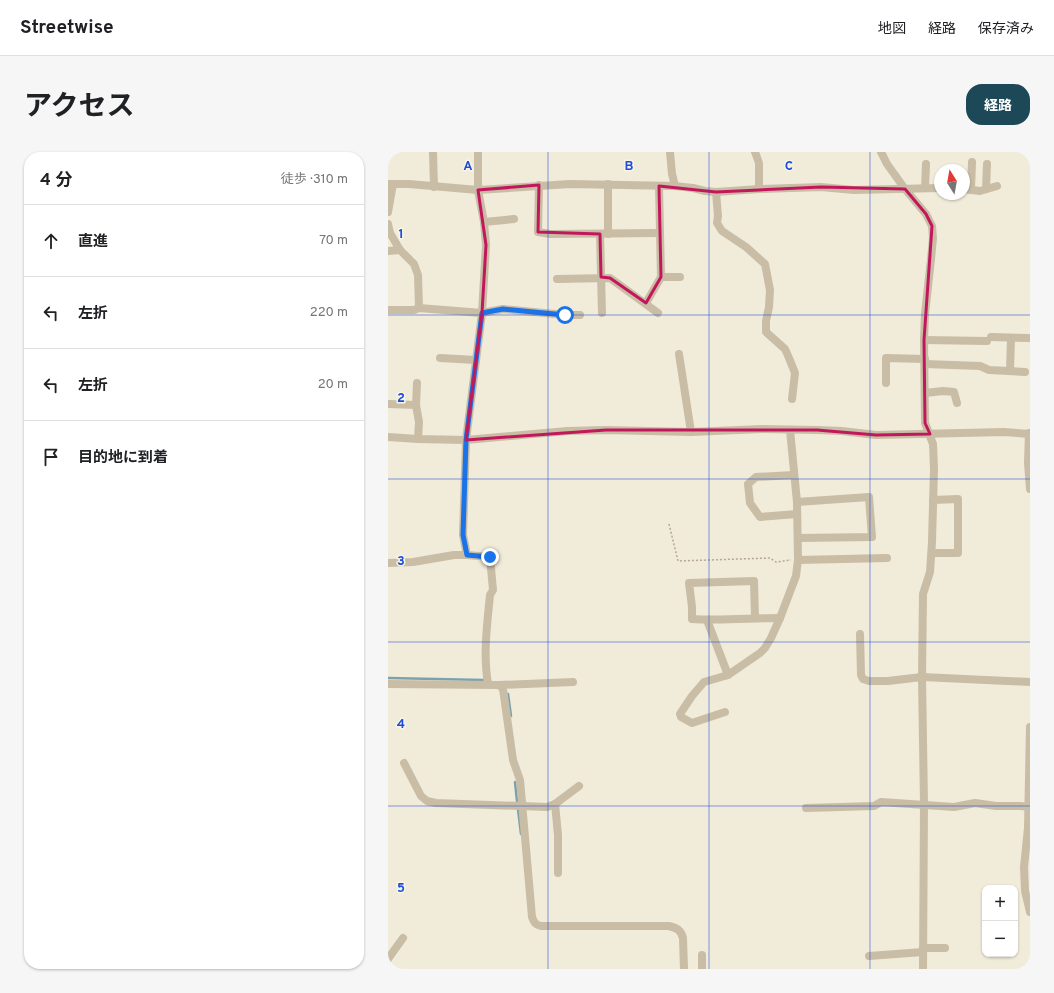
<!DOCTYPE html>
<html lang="ja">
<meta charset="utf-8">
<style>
:root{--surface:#fff;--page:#f6f6f6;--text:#202124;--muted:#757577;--line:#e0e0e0;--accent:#1d4857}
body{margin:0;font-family:Overpass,"Noto Sans JP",sans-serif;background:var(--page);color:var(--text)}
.controls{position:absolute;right:12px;bottom:12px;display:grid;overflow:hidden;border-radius:8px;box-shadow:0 1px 3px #0004}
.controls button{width:36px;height:36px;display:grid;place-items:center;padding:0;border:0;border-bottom:1px solid var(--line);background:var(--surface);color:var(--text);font:20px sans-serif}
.compass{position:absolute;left:546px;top:12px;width:36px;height:36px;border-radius:50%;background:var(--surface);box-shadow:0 1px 3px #0004;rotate:349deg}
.stop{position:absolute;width:12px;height:12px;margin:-9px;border:3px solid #1a73e8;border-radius:50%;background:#fff}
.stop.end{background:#1a73e8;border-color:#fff;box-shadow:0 1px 4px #0008}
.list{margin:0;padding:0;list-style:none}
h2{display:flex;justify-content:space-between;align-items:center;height:52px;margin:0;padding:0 16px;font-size:17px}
h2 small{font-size:13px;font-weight:400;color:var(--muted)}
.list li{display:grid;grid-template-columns:26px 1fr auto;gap:12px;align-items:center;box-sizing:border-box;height:72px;padding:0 16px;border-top:1px solid var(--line)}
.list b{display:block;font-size:15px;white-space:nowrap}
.list em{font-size:13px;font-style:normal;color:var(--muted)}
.icon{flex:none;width:22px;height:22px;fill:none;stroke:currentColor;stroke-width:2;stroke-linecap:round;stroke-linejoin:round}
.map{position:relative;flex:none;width:642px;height:817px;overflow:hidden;border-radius:16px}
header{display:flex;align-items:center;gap:24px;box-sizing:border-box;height:56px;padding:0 20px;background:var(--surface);border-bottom:1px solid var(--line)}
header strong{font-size:19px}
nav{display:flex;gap:22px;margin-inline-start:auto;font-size:14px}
.intro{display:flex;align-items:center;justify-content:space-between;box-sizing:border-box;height:96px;padding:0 24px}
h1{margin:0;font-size:28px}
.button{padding:10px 18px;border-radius:16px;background:var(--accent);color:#fff;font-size:14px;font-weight:700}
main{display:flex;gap:24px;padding:0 24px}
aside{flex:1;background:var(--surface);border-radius:16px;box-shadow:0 1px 3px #0004}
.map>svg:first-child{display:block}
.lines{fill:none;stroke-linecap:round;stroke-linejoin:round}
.stream{stroke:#79a2ae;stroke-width:2.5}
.path{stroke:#b5a791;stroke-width:1.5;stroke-dasharray:2 2;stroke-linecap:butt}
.minor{stroke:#c9bda6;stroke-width:8}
.route{stroke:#1a73e8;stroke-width:5}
.marked{fill:none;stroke:#c2185b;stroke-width:3;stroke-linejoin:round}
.grid{fill:none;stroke:#1d4ed8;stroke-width:1;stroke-opacity:0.55}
.grid-label{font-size:13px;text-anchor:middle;font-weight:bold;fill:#1d4ed8;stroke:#f9f4e7;stroke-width:3;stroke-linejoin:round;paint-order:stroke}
</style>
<header>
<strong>Streetwise</strong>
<nav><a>地図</a><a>経路</a><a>保存済み</a></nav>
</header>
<div class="intro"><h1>アクセス</h1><a class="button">経路</a></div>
<main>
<aside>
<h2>4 分<small>徒歩 · 310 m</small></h2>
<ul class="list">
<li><svg class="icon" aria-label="ahead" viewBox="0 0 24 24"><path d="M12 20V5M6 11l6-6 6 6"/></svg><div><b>直進</b></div><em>70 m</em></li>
<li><svg class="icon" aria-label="left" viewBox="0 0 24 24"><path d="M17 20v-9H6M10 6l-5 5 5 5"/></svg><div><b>左折</b></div><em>220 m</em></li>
<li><svg class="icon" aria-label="left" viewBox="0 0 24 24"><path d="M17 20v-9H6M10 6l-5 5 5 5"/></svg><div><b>左折</b></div><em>20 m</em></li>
<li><svg class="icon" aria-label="arrive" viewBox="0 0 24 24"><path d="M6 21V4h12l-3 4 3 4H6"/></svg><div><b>目的地に到着</b></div></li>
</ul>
</aside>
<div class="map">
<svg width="642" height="817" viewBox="0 0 642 817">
<rect width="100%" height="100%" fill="#f1ebda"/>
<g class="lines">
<g class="stream">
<path d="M0 526 95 528"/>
<path d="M120 542 123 564"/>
<path d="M127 630 129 649"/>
<path d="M130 657 133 682"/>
</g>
<path class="path" d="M281 372 290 409 382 406 388 410 403 408"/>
<g class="minor">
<path d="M45 0 46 35"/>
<path d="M282 0 284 22 287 34"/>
<path d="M367 0 371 11V37"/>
<path d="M493 0 499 12 517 37 538 62 544 74 545 86 543 107 537 162 536 188 537 271 545 292 546 317 544 390 542 420 535 442 534 525 536 652 535 817"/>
<path d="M0 32H21L90 38 182 32 287 34 305 36 317 39 328 40 371 37 433 35 466 38 552 36"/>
<path d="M151 33 150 80 162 82 271 81"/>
<path d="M537 36 538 12"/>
<path d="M576 37 592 39 609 34"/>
<path d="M598 37 599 12"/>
<path d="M583 38 584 10"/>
<path d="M328 40 330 64 329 71 334 79 358 95 377 112 382 138 381 155 378 169V180L397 197 401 206 407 221 404 247"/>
<path d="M0 60 5 32"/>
<path d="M96 70 126 67"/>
<path d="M0 72 2 81 12 98 26 112 30 123 31 156"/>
<path d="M212 82 214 161"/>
<path d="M220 82V32"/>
<path d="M0 99 12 98"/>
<path d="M273 125H292"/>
<path d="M169 127 222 126 270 161"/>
<path d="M258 151 273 125 271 34"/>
<path d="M0 158H26L31 156 94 161 115 157 177 163H192"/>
<path d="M603 185 642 186"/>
<path d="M536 188 599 189"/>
<path d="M291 202 303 280"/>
<path d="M52 206 88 208"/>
<path d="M537 212 592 214 601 218 637 220"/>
<path d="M622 219 623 186"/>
<path d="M29 231 28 253 31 270 30 287"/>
<path d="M498 231V206L537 207"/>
<path d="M537 241 555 239 566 240 569 251"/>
<path d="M0 252 28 253"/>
<path d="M641 281 640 311 642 337"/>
<path d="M0 285 30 287 78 288 179 279 218 278 303 280 374 277 429 278 454 279 488 283 616 280 642 282"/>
<path d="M406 323 368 325 360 332 362 351 372 365 409 362"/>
<path d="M409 350 481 345 484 385 410 386"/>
<path d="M544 401H570V347L545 348"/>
<path d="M79 403 75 383 78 288 94 161 98 93 96 70 90 38V0"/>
<path d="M410 408 499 406"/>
<path d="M0 411 25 410 66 403H79L102 405 105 438 102 443C99 473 95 503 100 532"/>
<path d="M367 466 366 429 301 431 304 455V467C333 469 363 466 392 466"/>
<path d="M319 468 340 523"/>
<path d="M472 482 473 523 475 527 481 529H500L534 525 642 530"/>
<path d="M0 532 111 533 115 537 125 608 132 628 144 765C146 770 147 773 153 774H281C289 776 293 778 295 786L296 817"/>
<path d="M111 533 185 530"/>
<path d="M337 560 304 571 293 565 292 562 304 544 316 530 340 523 372 501 377 496 383 486 392 466 408 424 410 408 409 350 402 278"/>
<path d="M642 575 640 676 636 715 637 739 642 760"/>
<path d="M16 611 33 644 39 649 48 651 159 655 167 652 191 634"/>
<path d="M167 652 170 683V721"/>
<path d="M418 656 486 654 493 650 566 655 587 651 608 654H632L642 655"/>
<path d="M535 796H557"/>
<path d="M481 804 535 800"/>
<path d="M0 807 15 786"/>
<path d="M314 817V803"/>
</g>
</g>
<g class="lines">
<path class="route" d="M102 405 79 403 75 383 78 288 94 161 115 157 177 163"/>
</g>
<path class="marked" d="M151 33 150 80 212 82 213 125 222 126 258 151 273 125 271 34 328 40 433 35 517 37 538 62 544 74 536 188 537 271 542 282 488 283 429 278H218L78 288 94 161 98 93 90 38Z"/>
<path class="grid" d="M160 0V817M321 0V817M482 0V817M0 163H642M0 327H642M0 490H642M0 654H642"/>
<g class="grid-label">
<text x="80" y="18">A</text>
<text x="241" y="18">B</text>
<text x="401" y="18">C</text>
<text x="13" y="86">1</text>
<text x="13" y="250">2</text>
<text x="13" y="413">3</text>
<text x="13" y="576">4</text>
<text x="13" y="740">5</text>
</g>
</svg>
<div class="controls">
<button>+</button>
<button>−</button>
</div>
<svg class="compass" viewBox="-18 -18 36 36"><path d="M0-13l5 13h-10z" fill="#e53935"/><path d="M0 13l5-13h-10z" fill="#757577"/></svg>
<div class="stop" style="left:177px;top:163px"></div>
<div class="stop end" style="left:102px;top:405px"></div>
</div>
</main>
